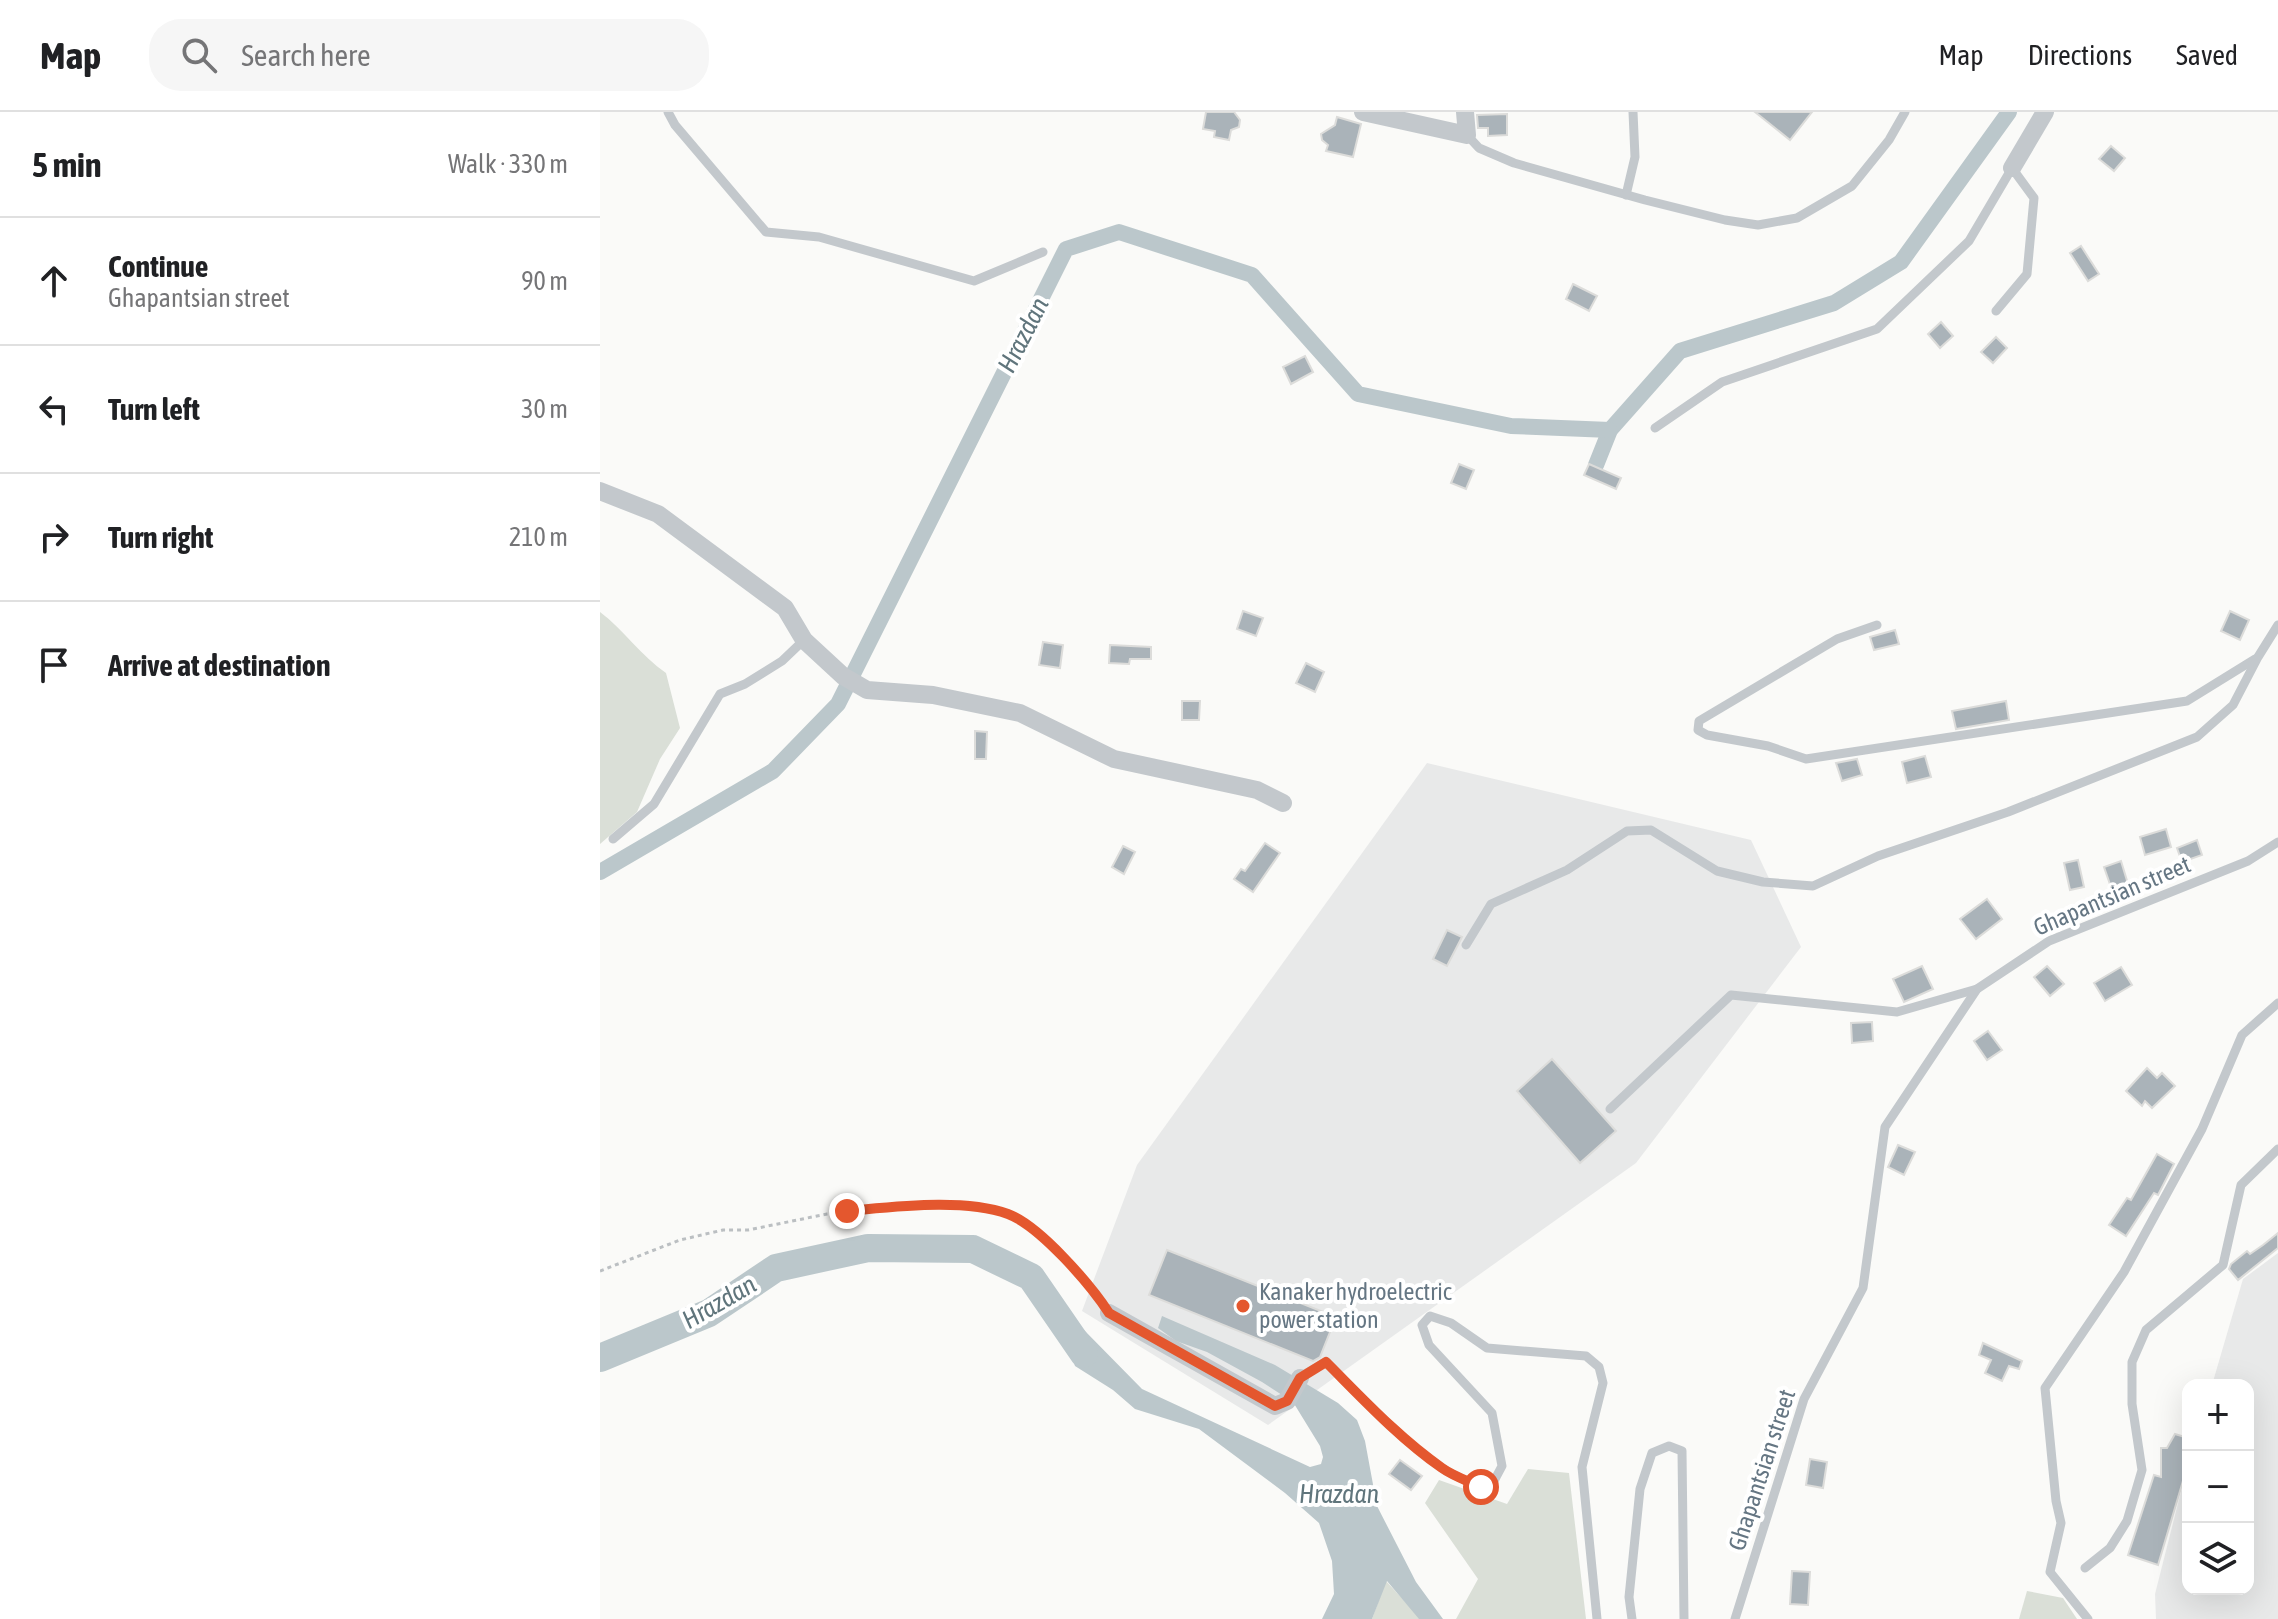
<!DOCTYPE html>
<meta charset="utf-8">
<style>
:root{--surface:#fff;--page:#f6f6f6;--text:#202124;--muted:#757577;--line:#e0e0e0}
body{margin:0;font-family:"Asap Condensed",sans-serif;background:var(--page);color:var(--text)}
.controls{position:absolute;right:24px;bottom:24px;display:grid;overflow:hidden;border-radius:16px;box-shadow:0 8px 32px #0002}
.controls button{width:72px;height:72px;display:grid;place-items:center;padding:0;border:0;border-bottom:2px solid var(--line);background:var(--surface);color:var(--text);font:40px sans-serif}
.stop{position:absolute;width:24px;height:24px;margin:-18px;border:6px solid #e4572e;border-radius:50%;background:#fff}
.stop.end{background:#e4572e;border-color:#fff;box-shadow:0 2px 8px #0008}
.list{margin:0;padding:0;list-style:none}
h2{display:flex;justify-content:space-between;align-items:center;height:104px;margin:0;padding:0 32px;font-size:34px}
h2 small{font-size:26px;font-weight:400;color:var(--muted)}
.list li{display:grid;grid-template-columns:52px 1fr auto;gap:24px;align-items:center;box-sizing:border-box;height:128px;padding:0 32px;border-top:2px solid var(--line)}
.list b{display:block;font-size:30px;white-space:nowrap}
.list p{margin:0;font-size:26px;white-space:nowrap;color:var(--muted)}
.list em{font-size:26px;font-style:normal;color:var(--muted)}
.icon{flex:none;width:44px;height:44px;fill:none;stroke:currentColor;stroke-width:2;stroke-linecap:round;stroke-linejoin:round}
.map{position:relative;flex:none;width:1678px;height:1507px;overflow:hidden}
header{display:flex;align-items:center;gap:48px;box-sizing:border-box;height:112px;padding:0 40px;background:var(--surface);border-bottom:2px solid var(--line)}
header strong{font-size:38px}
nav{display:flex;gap:44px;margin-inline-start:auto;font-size:28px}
.search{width:560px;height:72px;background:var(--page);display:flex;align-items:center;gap:20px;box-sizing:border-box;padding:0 28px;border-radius:32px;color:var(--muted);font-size:30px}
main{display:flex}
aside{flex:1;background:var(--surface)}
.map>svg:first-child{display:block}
.built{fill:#e8e9e9}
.green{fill:#dadfd7}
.water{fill:#bbc7cb}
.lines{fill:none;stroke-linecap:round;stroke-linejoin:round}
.canal{stroke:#bbc7cb;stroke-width:16}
.river{stroke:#bbc7cb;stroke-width:28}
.building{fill:#aab3b9;stroke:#dcdcda;stroke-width:2}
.path{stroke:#bbbfc2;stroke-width:3;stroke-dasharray:4 4;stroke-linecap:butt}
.service{stroke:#c3c8cc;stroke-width:9}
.minor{stroke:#c3c8cc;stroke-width:18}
.route{stroke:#e4572e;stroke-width:10}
.poi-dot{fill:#e4572e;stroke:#fff;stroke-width:3}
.labels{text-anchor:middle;stroke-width:8;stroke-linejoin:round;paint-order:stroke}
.street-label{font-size:24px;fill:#657683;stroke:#fff}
.poi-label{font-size:24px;fill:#657683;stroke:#fff;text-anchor:start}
.water-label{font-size:26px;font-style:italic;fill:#60757c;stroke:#fff}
</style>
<header>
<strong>Map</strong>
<div class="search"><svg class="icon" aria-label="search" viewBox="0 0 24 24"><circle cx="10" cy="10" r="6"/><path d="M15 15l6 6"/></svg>Search here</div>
<nav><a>Map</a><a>Directions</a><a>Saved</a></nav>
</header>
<main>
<aside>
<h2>5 min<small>Walk · 330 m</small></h2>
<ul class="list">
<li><svg class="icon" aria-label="ahead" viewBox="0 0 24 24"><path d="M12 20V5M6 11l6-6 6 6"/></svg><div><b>Continue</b><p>Ghapantsian street</p></div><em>90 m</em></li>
<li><svg class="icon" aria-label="left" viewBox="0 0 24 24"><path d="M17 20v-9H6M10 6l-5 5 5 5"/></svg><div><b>Turn left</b></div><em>30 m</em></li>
<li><svg class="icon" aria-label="right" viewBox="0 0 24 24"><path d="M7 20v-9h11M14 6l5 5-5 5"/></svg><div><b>Turn right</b></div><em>210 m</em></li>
<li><svg class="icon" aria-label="arrive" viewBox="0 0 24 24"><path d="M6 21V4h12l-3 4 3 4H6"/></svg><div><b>Arrive at destination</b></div></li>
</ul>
</aside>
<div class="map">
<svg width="1678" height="1507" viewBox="0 0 1678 1507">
<rect width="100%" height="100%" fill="#fafaf8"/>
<g class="built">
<path d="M827 651 1151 728 1201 835 1036 1051 668 1313 482 1199 537 1053Z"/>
<path d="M1678 1141V1507H1556L1555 1482 1588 1352V1477H1648V1273H1612L1643 1167Z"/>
</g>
<g class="green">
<path d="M0 500C24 518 41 544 66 561L80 616 60 647 37 700 0 732Z"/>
<path d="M928 1357 969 1361 986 1507H856L878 1467 825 1391 839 1368 907 1392Z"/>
<path d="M786 1469 819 1505V1507H772Z"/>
<path d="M1427 1479 1463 1486 1477 1507H1419Z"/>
</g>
<path class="water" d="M562 1204 675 1253 738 1291 757 1308 765 1329 777 1394 816 1470 843 1507H819L787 1469 772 1507H722L734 1482 732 1449 719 1411 685 1381 599 1317 535 1297 513 1278 475 1254 461 1211 484 1218 542 1277 710 1355 721 1352 723 1345 720 1334 693 1290 662 1270 607 1240 576 1229 558 1216Z"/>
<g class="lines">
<g class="canal">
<path d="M996 353 1010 318 1080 239 1234 191 1301 150 1409 0"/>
<path d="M0 760 173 659 238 592 466 137 519 120 652 163 758 282 911 314 1010 318"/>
</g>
<path class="river" d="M0 1246 109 1201 176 1156 268 1136 373 1137 431 1165 484 1242"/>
</g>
<g class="building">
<path d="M606 0H634L640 8 639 15 631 18 629 28 614 25 615 19 603 17Z"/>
<path d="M1155 0H1212L1190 28Z"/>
<path d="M907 2V23L888 24V16H878L877 3Z"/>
<path d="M737 5 761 12 753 45 726 39 728 33 722 28 721 22 735 13Z"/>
<path d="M1511 34 1525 46 1514 59 1499 47Z"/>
<path d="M1481 134 1499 162 1488 169 1470 141Z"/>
<path d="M973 172 997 184 989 199 966 187Z"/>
<path d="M1341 210 1353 224 1340 236 1328 222Z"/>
<path d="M1396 225 1407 236 1393 251 1381 240Z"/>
<path d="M705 244 713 260 691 272 683 255Z"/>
<path d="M859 352 874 358 866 377 851 371Z"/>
<path d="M989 352 1021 366 1016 377 984 363Z"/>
<path d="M643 499 663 506 656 524 637 517Z"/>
<path d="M1630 499 1649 508 1640 528 1621 519Z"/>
<path d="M1295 518 1299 532 1274 538 1270 525Z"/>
<path d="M443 530 463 533 460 556 439 553Z"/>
<path d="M510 533 551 535V547H530L529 552 509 551Z"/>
<path d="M706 551 724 560 715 580 696 571Z"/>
<path d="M582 589H600L599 608H582Z"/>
<path d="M1406 589 1409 608 1356 617 1352 599Z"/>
<path d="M375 619 387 620 386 647H375Z"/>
<path d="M1325 644 1331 665 1307 671 1302 650Z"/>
<path d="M1257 647 1262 663 1242 669 1236 651Z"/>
<path d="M1566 717 1571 735 1545 743 1540 725Z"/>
<path d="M1597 728 1602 743 1582 750 1577 736Z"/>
<path d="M665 731 680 741 653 780 634 767 641 757 645 759Z"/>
<path d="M523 734 535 740 524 762 512 755Z"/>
<path d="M1478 748 1484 775 1470 778 1464 751Z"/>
<path d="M1521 749 1528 772 1512 778 1504 755Z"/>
<path d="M1387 787 1402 807 1376 827 1360 807Z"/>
<path d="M847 818 862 825 847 854 833 847Z"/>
<path d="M1322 854 1333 877 1304 890 1293 867Z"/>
<path d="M1447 854 1464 872 1450 884 1434 865Z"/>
<path d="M1521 855 1532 873 1505 889 1494 871Z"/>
<path d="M1272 910 1273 929 1252 931 1251 911Z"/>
<path d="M1388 919 1402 938 1387 948 1374 929Z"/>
<path d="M952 947 1016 1019 980 1051 917 979Z"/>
<path d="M1547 956 1557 966 1562 961 1575 974 1552 996 1545 989 1542 994 1526 979Z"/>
<path d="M1298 1033 1315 1040 1304 1063 1288 1055Z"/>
<path d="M1557 1042 1574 1052 1558 1083 1554 1081 1526 1124 1509 1113 1527 1086 1531 1088Z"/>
<path d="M1678 1121V1136L1638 1168 1629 1157 1631 1152 1647 1139 1650 1142 1663 1133Z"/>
<path d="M567 1138 736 1205 720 1245 713 1249 549 1183Z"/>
<path d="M1383 1231 1422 1249 1419 1257 1409 1254 1402 1269 1385 1261 1391 1248 1379 1243Z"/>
<path d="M1575 1322 1588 1326V1352L1558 1453 1528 1443 1554 1363 1561 1365V1336H1567Z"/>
<path d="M1210 1347 1227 1350 1223 1376 1206 1373Z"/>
<path d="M800 1348 822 1364 811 1378 789 1362Z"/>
<path d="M1192 1459 1210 1460 1208 1493 1190 1492Z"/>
</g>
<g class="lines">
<path class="path" d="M0 1159 80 1128 123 1118H148L227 1102 322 1092 383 1097 409 1103 446 1130 500 1187"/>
<g class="service">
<path d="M68 0 75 13 166 120 219 125 374 169 443 140"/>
<path d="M867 23 879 36 914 51 1045 88 1125 108 1158 113 1197 106 1252 74 1289 28 1305 0"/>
<path d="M1026 83 1035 45 1033 0"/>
<path d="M1055 316 1122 270 1277 217 1369 129 1412 56 1434 86 1427 162 1396 199"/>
<path d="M1277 513 1237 527 1099 609 1098 618 1107 623 1168 634 1206 647 1587 589 1655 547"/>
<path d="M13 727 54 692 120 582 145 572 182 549 204 528"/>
<path d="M866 833 891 792 967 758 1027 719 1051 718 1117 759 1163 770 1213 774 1278 744 1408 700 1597 625 1633 593 1658 545 1678 513"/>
<path d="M1010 997 1131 883 1297 900 1377 877"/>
<path d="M700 1265 726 1250C762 1286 799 1326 842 1356 853 1364 868 1369 881 1375L894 1369 902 1354 892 1301 829 1233 822 1213 830 1204 851 1211 887 1236 986 1244 999 1255 1003 1271 982 1355 997 1507"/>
<path d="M1485 1456 1510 1436 1527 1409 1542 1358 1532 1292V1250L1546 1218 1623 1153 1641 1073 1678 1037"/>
<path d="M1032 1507 1029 1485 1040 1377 1052 1341 1069 1334 1082 1339 1084 1507"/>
<path d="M1135 1507 1204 1287 1263 1176 1285 1015 1377 877 1449 829 1648 749 1678 730"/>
<path d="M1488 1507 1450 1460 1461 1411 1456 1389 1445 1276 1524 1160 1602 1017 1642 923 1678 891"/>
</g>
<g class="minor">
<path d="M763 0 867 23 865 0"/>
<path d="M1412 56 1445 0"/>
<path d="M0 379 58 402 185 496 204 528 243 564 267 578 333 583 420 601 514 647 657 678 683 691"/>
<path d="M509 1201 675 1294 687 1289 700 1266"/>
</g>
</g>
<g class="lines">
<path class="route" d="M247 1099C294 1095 363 1086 408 1102 440 1114 490 1172 509 1201L675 1294 687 1289 700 1266 726 1250C762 1286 799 1326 842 1356 853 1364 868 1369 881 1375"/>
</g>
<circle class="poi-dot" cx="643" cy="1194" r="8"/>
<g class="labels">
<g class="street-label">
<text transform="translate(1512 784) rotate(-23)" y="8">Ghapantsian street</text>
<text transform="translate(1162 1358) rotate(-72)" y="8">Ghapantsian street</text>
</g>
<g class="poi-label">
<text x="659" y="1188">Kanaker hydroelectric<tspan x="659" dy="28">power station</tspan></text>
</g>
<g class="water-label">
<text transform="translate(423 223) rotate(-63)" y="9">Hrazdan</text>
<text transform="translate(119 1190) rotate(-30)" y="9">Hrazdan</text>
<text x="739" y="1391">Hrazdan</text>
</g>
</g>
</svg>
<div class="controls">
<button>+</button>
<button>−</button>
<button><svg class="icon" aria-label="layers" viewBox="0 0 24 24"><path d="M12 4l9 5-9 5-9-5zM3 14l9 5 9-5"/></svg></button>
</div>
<div class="stop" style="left:881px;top:1375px"></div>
<div class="stop end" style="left:247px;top:1099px"></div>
</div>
</main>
